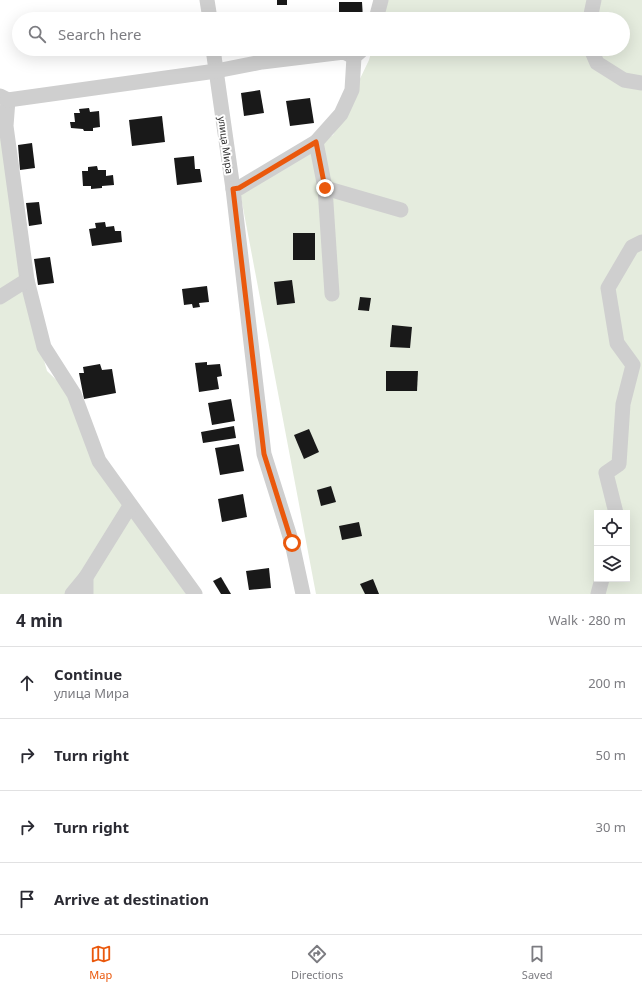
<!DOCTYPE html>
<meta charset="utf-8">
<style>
:root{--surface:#fff;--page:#f7f7f7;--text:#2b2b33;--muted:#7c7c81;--line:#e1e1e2;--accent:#ea580c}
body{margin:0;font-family:"Noto Sans",sans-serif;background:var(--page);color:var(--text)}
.controls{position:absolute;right:12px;bottom:12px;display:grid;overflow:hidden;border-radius:0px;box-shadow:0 4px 16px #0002}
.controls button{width:36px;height:36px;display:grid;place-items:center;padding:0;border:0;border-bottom:1px solid var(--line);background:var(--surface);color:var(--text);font:20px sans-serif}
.stop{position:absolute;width:12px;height:12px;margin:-9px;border:3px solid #ea580c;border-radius:50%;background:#fff}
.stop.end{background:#ea580c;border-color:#fff;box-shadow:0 1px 4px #0008}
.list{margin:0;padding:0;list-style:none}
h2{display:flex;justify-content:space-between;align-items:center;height:52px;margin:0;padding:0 16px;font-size:17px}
h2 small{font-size:13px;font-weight:400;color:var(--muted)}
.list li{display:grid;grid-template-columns:26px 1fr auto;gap:12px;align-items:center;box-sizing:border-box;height:72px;padding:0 16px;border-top:1px solid var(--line)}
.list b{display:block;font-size:15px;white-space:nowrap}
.list p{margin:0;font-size:13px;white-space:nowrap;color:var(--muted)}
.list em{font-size:13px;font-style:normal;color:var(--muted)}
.icon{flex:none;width:22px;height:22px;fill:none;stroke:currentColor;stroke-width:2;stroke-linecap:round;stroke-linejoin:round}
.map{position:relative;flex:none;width:642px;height:594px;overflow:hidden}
.search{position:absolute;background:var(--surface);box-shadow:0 4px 16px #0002;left:12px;right:12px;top:12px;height:44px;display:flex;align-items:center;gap:10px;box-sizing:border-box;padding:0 14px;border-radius:22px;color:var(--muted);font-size:15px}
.sheet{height:340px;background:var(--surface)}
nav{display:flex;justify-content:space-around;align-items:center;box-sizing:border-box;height:56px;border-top:1px solid var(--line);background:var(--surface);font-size:11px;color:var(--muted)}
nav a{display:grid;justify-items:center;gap:2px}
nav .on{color:var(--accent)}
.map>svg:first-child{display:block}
.green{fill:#e5ecde;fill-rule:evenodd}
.building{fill:#191919}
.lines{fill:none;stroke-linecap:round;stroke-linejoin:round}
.minor{stroke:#cfcfcf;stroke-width:15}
.route{stroke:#ea580c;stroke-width:5}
.labels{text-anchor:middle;stroke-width:4;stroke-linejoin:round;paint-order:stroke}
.street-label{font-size:10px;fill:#323232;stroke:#fff}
</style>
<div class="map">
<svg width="642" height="594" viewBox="0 0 642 594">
<rect width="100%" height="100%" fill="#fff"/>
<g class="green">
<path d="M386 0H642V594H316L240 192 333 135 369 60 372 49H623V19H381ZM597 513H627V579H597Z"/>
<path d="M0 102 21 279 47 371 70 393 96 464 186 594H0Z"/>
</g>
<g class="building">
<rect x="277" y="0" width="10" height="5"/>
<path d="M339 2H362L363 19H339Z"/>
<path d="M288 12 289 19H263V14Z"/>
<path d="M133 49H158V53L134 55Z"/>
<path d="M260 90 264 113 244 116 241 93Z"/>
<path d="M310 98 314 123 290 126 286 101Z"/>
<path d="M89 108 90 112 99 111 100 127 93 128V131H84L83 129 71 128 70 122H75L74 113H80L79 109Z"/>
<path d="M162 116 165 142 132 146 129 120Z"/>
<path d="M32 143 35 168 20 170 18 145Z"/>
<path d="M194 156 195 169H200L202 182 177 185 174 158Z"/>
<path d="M97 166 98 170H106V176L113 175 114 185 102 186V188L91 189V186H83L82 171H88V167Z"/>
<path d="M39 202 42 224 29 226 26 203Z"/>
<path d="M105 222 106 227 114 226 115 231H121L122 242 92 246 89 229 96 228 95 223Z"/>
<rect x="293" y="233" width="22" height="27"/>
<path d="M50 257 54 283 38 285 34 259Z"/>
<path d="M292 280 295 303 277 305 274 282Z"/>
<path d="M207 286 209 302 199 303 200 307 193 308 192 304 184 305 182 289Z"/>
<path d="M360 297 371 298 369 311 358 310Z"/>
<path d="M392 325 412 327 410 348 390 347Z"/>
<path d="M207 362V365L220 364 222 376 217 377 219 389 199 392 195 363Z"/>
<path d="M100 364 102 370 112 369 116 393 84 399 79 373H84L83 367Z"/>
<path d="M386 371H418L417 391H386Z"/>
<path d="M231 399 235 421 212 425 208 403Z"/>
<path d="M234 426 236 438 203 443 201 432Z"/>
<path d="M309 429 319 452 304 459 294 435Z"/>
<path d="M239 444 244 471 220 475 215 448Z"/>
<path d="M331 486 336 502 321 506 317 490Z"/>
<path d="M243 494 247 517 222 522 218 499Z"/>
<path d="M359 522 362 536 342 540 339 526Z"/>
<path d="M269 568 271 588 249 590 246 571Z"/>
<path d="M221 577 231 594H221L213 581Z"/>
<path d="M373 579 379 594H365L360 584Z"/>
</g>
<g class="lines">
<g class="minor">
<path d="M207 0 210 19"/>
<path d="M376 19 381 0"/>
<path d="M590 19 594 0"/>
<path d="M213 49 233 189 264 454 292 543 303 594"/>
<path d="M591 49 597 63 624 80 642 83"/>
<path d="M0 96 8 100 6 126 27 280 44 347 74 394 99 461 195 594"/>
<path d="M8 100 216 71 262 62 344 52 354 57"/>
<path d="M316 142 325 188 332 294"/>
<path d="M325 188 401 210"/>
<path d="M233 189 239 188 316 142 341 114 352 90 354 57 363 49"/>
<path d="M0 297 27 280"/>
<path d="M616 513 606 473 619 464 623 404 633 365 617 343 608 288 632 247 642 242"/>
<path d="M72 594 86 577"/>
<path d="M86 594V577L130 506"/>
<path d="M598 594 602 579"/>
</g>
</g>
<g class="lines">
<path class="route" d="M292 543 264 454 233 189 239 188 316 142 325 188"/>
</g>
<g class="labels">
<g class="street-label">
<text transform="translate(226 145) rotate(82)" y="4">улица Мира</text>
</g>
</g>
</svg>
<div class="controls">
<button><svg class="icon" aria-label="locate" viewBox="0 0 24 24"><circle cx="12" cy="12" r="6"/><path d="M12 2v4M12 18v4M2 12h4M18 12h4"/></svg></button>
<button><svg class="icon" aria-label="layers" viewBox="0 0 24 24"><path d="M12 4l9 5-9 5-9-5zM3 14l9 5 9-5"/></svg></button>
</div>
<div class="stop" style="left:292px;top:543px"></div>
<div class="stop end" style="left:325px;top:188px"></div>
<div class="search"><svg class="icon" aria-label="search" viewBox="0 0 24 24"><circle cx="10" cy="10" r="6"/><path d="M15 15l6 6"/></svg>Search here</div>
</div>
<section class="sheet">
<h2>4 min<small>Walk · 280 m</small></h2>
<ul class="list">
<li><svg class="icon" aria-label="ahead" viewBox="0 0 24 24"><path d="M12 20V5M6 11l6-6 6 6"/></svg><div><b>Continue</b><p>улица Мира</p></div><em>200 m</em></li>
<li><svg class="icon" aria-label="right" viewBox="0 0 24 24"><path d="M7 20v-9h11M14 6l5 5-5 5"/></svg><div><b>Turn right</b></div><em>50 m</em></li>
<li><svg class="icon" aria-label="right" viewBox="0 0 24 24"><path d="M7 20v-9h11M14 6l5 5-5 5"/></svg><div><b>Turn right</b></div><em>30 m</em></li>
<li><svg class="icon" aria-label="arrive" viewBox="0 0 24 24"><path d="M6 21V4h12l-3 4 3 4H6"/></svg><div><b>Arrive at destination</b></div></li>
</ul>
</section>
<nav>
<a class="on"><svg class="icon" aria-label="map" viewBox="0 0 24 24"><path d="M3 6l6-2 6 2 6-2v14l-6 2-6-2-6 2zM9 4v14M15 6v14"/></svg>Map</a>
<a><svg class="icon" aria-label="directions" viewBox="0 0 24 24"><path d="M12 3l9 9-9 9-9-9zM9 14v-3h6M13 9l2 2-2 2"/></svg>Directions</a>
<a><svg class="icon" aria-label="saved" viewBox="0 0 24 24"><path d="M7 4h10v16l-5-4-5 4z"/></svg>Saved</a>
</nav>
